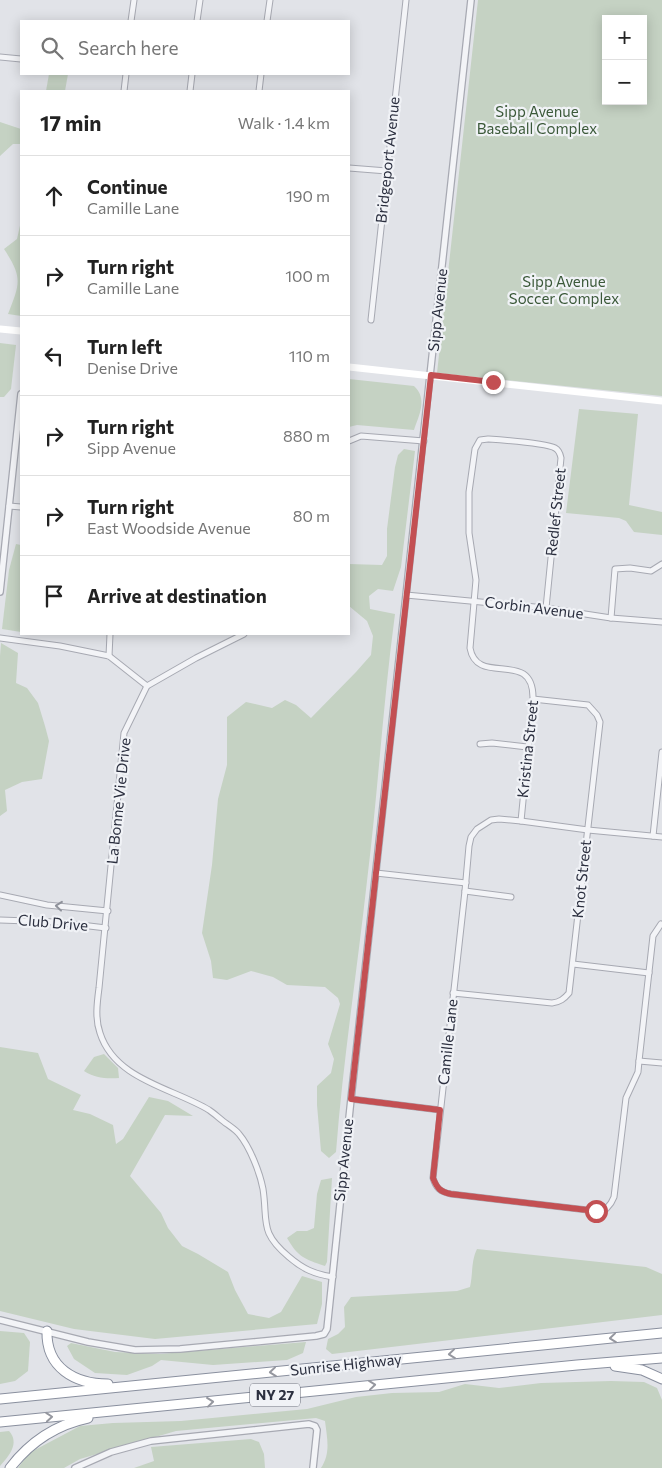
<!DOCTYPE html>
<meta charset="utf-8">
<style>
:root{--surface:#fff;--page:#f6f6f6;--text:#222;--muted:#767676;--line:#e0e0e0}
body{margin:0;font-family:Commissioner,sans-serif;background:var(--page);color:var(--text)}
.controls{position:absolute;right:15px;top:15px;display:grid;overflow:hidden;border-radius:0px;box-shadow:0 2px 12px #0003}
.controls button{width:45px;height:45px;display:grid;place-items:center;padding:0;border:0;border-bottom:1px solid var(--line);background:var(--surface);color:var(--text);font:25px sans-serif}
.stop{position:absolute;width:15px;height:15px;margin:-11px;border:4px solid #c35053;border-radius:50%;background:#fff}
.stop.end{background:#c35053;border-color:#fff;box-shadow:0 1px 5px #0008}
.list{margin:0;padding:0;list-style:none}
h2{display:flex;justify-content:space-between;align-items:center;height:65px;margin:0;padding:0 20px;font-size:21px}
h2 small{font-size:16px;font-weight:400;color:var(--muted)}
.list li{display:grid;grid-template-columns:32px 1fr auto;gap:15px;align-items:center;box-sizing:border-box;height:80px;padding:0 20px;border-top:1px solid var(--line)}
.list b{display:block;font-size:19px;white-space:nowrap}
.list p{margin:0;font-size:16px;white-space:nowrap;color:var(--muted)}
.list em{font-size:16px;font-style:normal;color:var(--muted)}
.icon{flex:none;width:28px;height:28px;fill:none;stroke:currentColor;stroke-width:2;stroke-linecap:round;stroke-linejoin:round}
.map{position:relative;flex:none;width:662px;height:1468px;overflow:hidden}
.search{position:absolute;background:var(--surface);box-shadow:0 2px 12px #0003;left:20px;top:20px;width:330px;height:55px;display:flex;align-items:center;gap:12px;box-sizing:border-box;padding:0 18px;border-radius:0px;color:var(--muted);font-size:19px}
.panel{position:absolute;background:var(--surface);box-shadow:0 2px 12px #0003;left:20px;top:90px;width:330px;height:545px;border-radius:0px}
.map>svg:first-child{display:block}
.green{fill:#c5d2c3;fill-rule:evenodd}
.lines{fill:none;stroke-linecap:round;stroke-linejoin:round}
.minor-casing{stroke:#a7a9b2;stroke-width:7}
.tertiary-casing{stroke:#a7a9b2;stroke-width:8}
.motorway-casing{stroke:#898f9e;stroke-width:11}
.minor{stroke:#f3f4f7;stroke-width:5}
.tertiary{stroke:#f3f4f7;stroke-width:5.5}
.secondary{stroke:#fff;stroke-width:7}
.motorway{stroke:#fff;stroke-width:9}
.oneway{stroke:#8f929b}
.oneway2{stroke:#95979f}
.route{stroke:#c35053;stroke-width:6}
.labels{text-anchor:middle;stroke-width:4.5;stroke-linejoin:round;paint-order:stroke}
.shield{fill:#f0f2f6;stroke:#666a76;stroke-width:1}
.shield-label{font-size:14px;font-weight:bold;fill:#2b2f3f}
.park-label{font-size:15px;fill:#3b5939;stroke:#f0f2f6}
.street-label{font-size:15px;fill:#2b2f3f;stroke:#f0f2f6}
</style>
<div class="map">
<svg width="662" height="1468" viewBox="0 0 662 1468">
<rect width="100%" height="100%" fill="#e1e3e8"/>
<g class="green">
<path d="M478 0H662V396L437 373ZM606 19H643V101H606Z"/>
<path d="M49 74H68L65 91H46Z"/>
<path d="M0 122 21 129V144H13L0 156Z"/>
<path d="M21 221V316L8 314C20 283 23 278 4 249L17 239Z"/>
<path d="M0 343 16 345 11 389 4 397H0Z"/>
<path d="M349 379 414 386C428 399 419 415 414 430L357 425 349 427Z"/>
<path d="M579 409 638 414 629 505 662 512V535L634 532 626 521 619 518 566 513Z"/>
<path d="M404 449 415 451 401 567 393 591 378 589 369 596 370 609 395 614C383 703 378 792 367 881 357 971 343 1061 336 1152L329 1158 321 1151 317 1105V1086L331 1073 334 1059 328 1044 340 1004 338 998 325 987 287 985 273 977 251 971 227 980 213 978 211 961 202 933 212 865 218 799 227 765V717L246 702 272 708 285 700 296 705 311 718 356 672 371 655 373 636 367 621 349 606V564L382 565 387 556V529L395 467 398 455Z"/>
<path d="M16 544 21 545V632L2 629 9 570Z"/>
<path d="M1 643 18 653 16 683 27 688 38 703 45 726 49 741 42 779 22 782 5 790 7 811 0 816V656Z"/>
<path d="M0 1047 38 1053 48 1079 81 1095 73 1110 90 1114 113 1125 116 1144 123 1139 149 1097 168 1101 193 1116 165 1115 130 1176 161 1213 168 1228 182 1246 198 1254 228 1272 235 1290 248 1314 269 1318 281 1312 302 1276 322 1282V1304L317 1324 155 1339 74 1329 0 1311Z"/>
<path d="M104 1054 118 1068 119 1078C106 1079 95 1078 84 1071L94 1057Z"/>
<path d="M332 1178 327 1262 325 1266C304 1259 298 1257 287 1238L297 1231H307L314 1228 317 1194 321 1180Z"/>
<path d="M477 1249 646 1267 662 1274V1315L332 1354 326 1349 328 1339 338 1334 345 1327 344 1307 351 1297 457 1291 470 1287C473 1274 471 1261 477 1249Z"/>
<path d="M0 1331 24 1333 30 1342 28 1371 15 1381 0 1384Z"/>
<path d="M306 1342 303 1353 287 1360 213 1365 161 1360 152 1366 127 1375 95 1373 74 1359 67 1346 71 1343 115 1352 160 1354Z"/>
<path d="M611 1381 644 1382 657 1388 662 1400V1468H321C331 1453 327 1438 325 1421L316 1418 176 1431 80 1459 64 1468H18L29 1453 80 1426 113 1423 181 1421 307 1409 356 1397 392 1393 439 1392 465 1384 499 1388 541 1383Z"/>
<path d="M9 1431C20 1443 9 1456 0 1466V1432Z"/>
<path d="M251 1439 259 1442 264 1454 265 1468H134L154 1461 151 1447Z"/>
</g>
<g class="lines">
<g class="minor-casing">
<g id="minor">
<path d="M131 21 134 0"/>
<path d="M197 21 200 0"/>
<path d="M267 21 270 0"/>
<path d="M0 57 21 59"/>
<path d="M124 91 126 74"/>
<path d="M190 91 192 74"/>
<path d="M259 91 261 74"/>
<path d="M349 168 387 171"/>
<path d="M371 320 406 0"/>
<path d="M349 441 361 436 424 441"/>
<path d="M9 506 21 507"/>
<path d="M406 595 546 608 611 618 662 622"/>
<path d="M611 618 615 569 630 568 651 571 662 564"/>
<path d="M244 634 196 658 147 686 124 733 99 988C97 1003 95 1019 100 1033 115 1080 173 1088 209 1110 215 1114 221 1120 227 1124 231 1127 236 1130 239 1134 250 1147 260 1173 263 1189 268 1222 259 1232 289 1257 303 1269 314 1274 333 1277"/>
<path d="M0 638 60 646 109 656 147 686"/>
<path d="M109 656 110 634"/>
<path d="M480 744 492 743 527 747"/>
<path d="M521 821 533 699C534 647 477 688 470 648L476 580 469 533V492L475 449 480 440 488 439C502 440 545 443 555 448 559 450 560 453 561 458L546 608"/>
<path d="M653 836 662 752"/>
<path d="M376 873 466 883"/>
<path d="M465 891 511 897"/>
<path d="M0 895 47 905 108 911"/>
<path d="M0 920 56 922 106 928"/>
<path d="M661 924 653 936 639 1061 638 1072 626 1098 614 1197 611 1203 606 1209 596 1211 451 1194C440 1192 436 1188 433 1178L465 891 469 846 471 837 477 829 491 820 499 819 521 821 588 830 662 837"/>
<path d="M573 964 649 973"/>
<path d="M453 993 552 1003C560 1002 564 999 569 993L600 722 597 715 588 705 533 699"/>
<path d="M639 1061 662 1063"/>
<path d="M351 1099 440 1110"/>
</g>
</g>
<g class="tertiary-casing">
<g id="tertiary">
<path d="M0 592 21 394"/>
<path d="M0 1320 88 1342 135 1350 180 1349 316 1336 324 1334 327 1329 351 1099 471 0"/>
<path d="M75 1468 111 1452 151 1441 309 1424 315 1426 317 1430 313 1468"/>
</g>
</g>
<g class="motorway-casing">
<g id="motorway">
<path d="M47 1331C46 1368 75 1384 108 1384"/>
<path d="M615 1366 642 1370 662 1379"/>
<path d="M0 1399 662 1333"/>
<path d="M0 1422 577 1365 662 1358"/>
<path d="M10 1468C30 1442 55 1425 88 1418"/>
</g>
</g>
<use href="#minor" class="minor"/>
<use href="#tertiary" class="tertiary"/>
<g class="secondary">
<path d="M0 329 21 331"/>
<path d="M349 367 662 401"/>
</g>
<use href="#motorway" class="motorway"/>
</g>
<defs><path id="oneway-chevron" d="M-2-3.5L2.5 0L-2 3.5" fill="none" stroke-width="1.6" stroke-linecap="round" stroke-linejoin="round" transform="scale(1.25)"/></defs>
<use class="oneway" href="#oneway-chevron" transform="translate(59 906) rotate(-174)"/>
<g class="oneway2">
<use href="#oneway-chevron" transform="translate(613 1338) rotate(174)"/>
<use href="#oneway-chevron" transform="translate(452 1354) rotate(174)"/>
<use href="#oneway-chevron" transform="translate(273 1372) rotate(174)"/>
<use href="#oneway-chevron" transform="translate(372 1385) rotate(-6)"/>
<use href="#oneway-chevron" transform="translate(210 1402) rotate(-6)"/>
<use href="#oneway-chevron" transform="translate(49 1417) rotate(-5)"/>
</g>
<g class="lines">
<path class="route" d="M493 382 431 375 351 1099 440 1110 433 1178C437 1188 440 1192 451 1194L596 1211"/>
</g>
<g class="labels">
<rect class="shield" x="250" y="1383.5" width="50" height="23" rx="4"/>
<g class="shield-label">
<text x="275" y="1400">NY 27</text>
</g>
<g class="park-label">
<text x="537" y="117">Sipp Avenue<tspan x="537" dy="17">Baseball Complex</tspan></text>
<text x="564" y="287">Sipp Avenue<tspan x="564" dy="17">Soccer Complex</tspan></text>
</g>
<g class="street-label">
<text transform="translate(388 160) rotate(-84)" y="5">Bridgeport Avenue</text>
<text transform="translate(438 310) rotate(-84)" y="5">Sipp Avenue</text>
<text transform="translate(556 512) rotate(-84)" y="5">Redlef Street</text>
<text transform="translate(534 608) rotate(7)" y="5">Corbin Avenue</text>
<text transform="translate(528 749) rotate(-84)" y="5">Kristina Street</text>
<text transform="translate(119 801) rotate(-84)" y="5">La Bonne Vie Drive</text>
<text transform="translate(582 879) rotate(-84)" y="5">Knot Street</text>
<text transform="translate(53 923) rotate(5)" y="5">Club Drive</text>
<text transform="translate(448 1042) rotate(-84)" y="5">Camille Lane</text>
<text transform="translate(344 1160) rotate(-84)" y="5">Sipp Avenue</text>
<text transform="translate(346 1365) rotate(-6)" y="5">Sunrise Highway</text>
</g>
</g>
</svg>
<div class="controls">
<button>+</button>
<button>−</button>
</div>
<div class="stop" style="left:596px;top:1211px"></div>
<div class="stop end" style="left:493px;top:382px"></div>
<div class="search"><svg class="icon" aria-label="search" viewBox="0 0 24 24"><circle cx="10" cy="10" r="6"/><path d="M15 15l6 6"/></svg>Search here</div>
<section class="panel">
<h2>17 min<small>Walk · 1.4 km</small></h2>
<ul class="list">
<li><svg class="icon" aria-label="ahead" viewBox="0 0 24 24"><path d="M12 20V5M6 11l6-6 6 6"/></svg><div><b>Continue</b><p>Camille Lane</p></div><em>190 m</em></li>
<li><svg class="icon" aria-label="right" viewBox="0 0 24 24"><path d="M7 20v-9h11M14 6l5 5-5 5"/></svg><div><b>Turn right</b><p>Camille Lane</p></div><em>100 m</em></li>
<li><svg class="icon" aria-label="left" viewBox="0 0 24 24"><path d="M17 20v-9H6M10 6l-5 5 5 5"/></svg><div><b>Turn left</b><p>Denise Drive</p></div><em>110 m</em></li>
<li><svg class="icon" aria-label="right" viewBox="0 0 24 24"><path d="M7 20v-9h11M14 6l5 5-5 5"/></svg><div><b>Turn right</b><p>Sipp Avenue</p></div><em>880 m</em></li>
<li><svg class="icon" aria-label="right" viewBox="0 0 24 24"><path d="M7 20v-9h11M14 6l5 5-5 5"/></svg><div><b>Turn right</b><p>East Woodside Avenue</p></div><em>80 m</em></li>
<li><svg class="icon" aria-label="arrive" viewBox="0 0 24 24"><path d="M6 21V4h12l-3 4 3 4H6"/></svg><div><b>Arrive at destination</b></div></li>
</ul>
</section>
</div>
